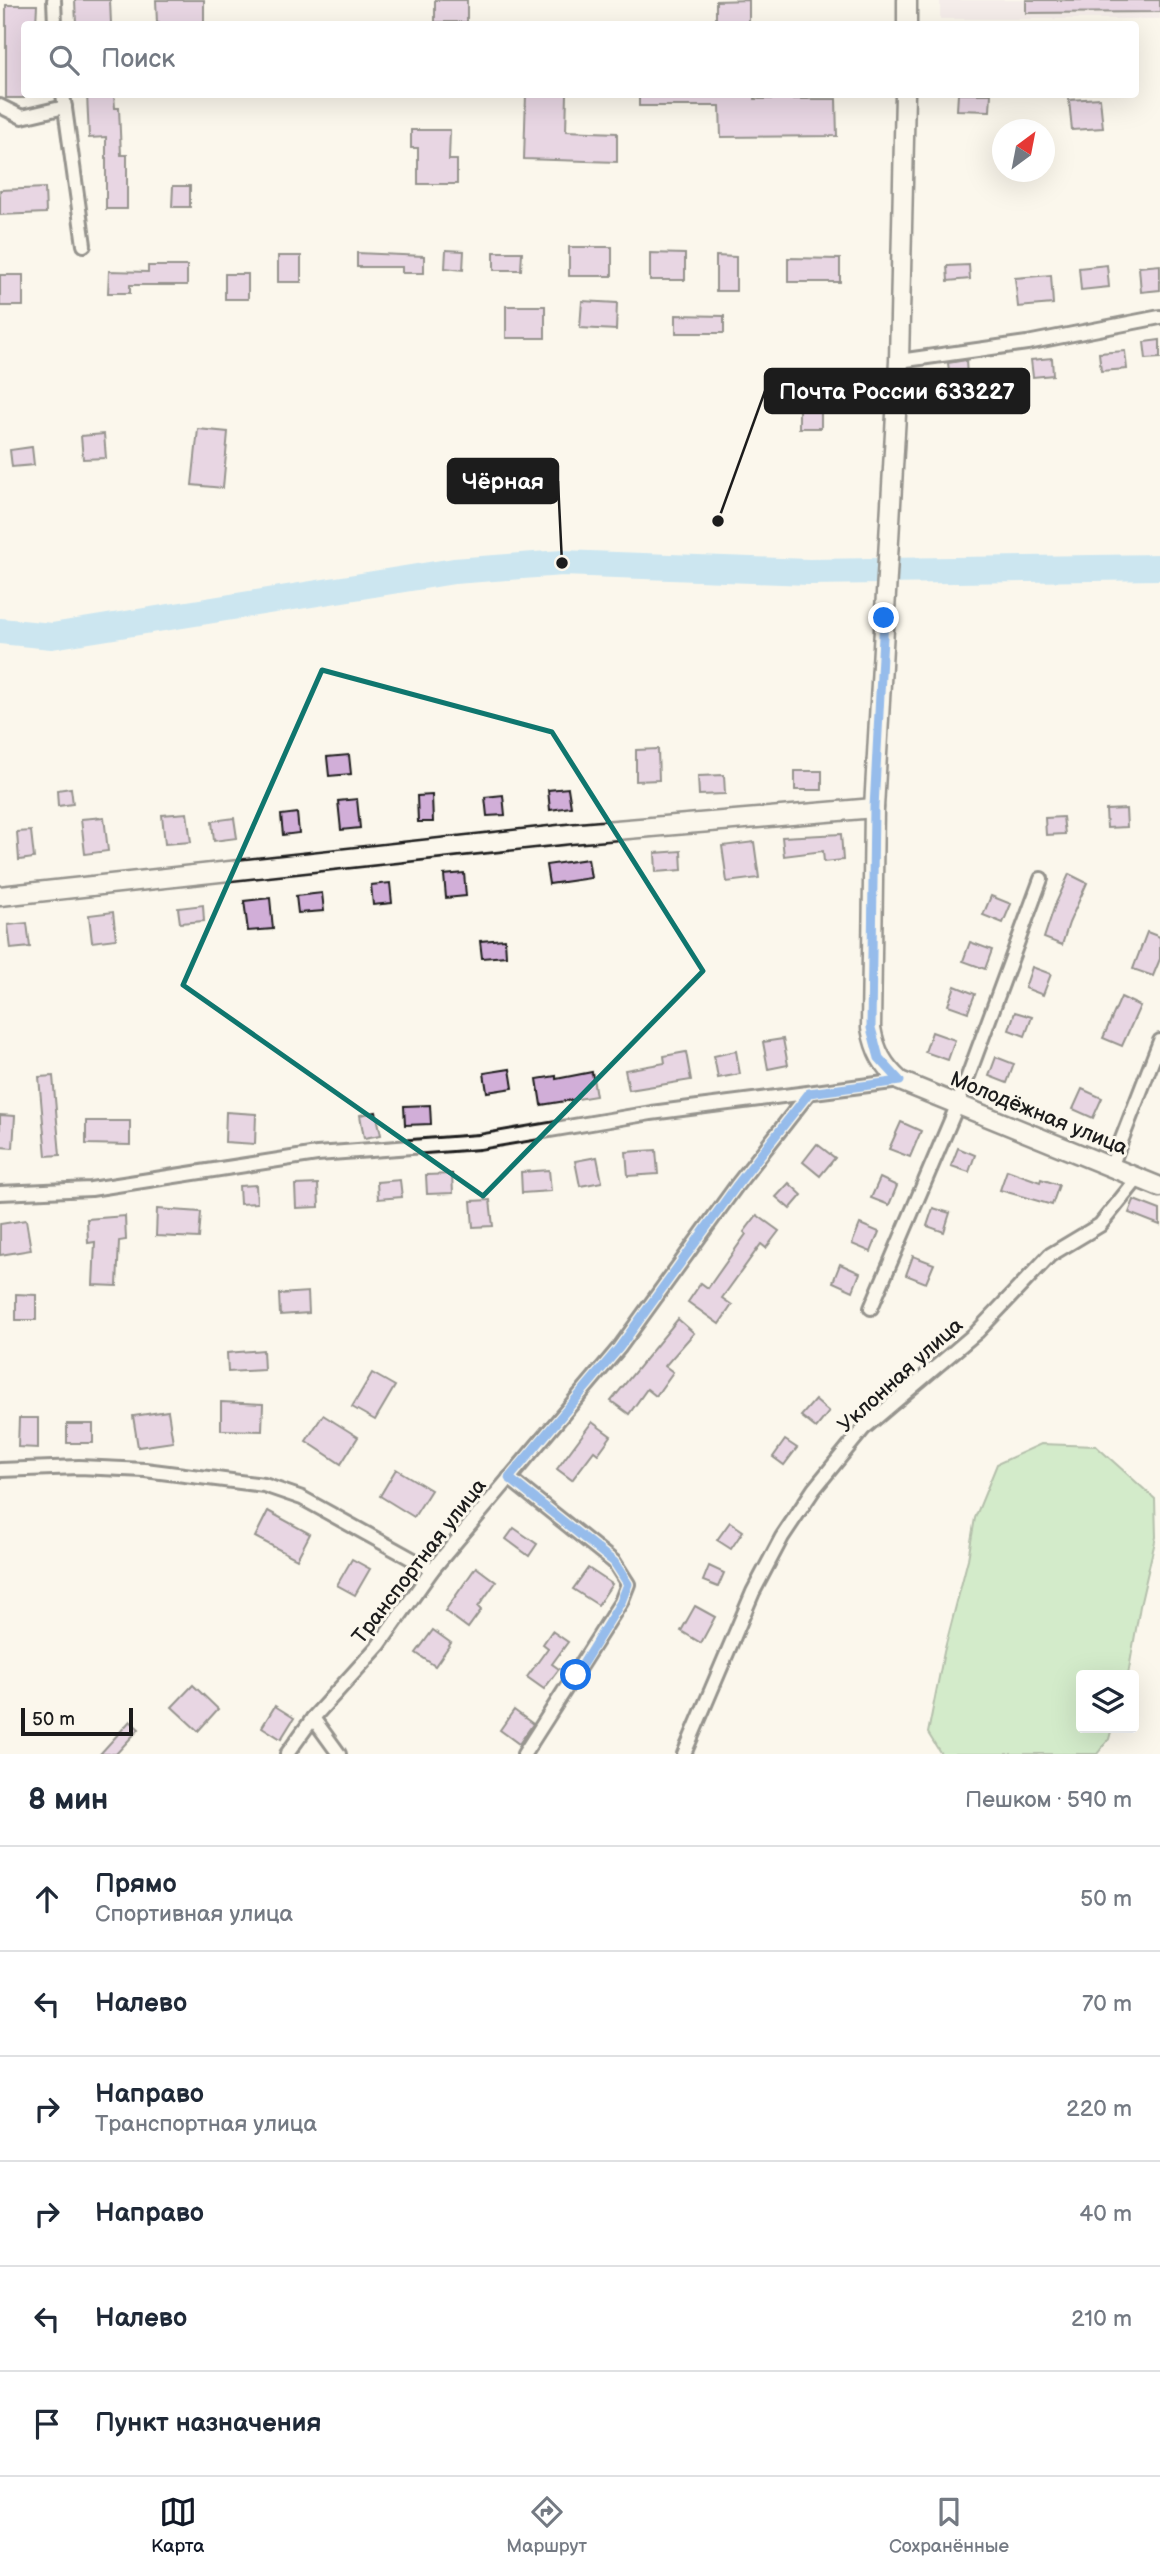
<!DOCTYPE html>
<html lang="ru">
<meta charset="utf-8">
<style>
:root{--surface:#fff;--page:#f2f2f3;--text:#1f2937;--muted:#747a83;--line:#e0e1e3;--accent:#111827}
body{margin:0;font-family:"Balsamiq Sans",sans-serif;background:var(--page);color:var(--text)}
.controls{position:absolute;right:21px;bottom:21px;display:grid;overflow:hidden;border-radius:7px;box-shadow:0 7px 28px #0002}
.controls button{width:63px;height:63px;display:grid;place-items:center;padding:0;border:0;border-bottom:2px solid var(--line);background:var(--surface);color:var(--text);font:35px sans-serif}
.compass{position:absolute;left:992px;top:119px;width:63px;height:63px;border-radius:50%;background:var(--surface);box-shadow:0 7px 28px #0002;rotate:32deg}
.scale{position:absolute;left:21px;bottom:18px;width:112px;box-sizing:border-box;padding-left:7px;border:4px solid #1c1c1c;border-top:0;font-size:19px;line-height:24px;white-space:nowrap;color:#1c1c1c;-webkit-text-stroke:5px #fbf7ec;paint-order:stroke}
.stop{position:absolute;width:21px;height:21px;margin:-16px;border:5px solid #1a73e8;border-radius:50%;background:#fff}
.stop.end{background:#1a73e8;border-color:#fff;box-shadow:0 2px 7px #0008}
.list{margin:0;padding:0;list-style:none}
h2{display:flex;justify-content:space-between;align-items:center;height:91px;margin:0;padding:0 28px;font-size:30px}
h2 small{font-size:23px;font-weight:400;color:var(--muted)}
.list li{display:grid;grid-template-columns:46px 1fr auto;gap:21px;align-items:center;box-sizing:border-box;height:105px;padding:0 28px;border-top:2px solid var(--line)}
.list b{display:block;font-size:26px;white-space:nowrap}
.list p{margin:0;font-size:23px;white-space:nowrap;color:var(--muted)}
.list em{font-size:23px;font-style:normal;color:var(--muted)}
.icon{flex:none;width:38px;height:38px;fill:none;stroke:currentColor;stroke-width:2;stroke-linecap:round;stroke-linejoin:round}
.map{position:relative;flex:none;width:1160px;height:1754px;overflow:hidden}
.search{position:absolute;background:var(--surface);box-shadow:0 7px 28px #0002;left:21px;right:21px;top:21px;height:77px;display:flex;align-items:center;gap:18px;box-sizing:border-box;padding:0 24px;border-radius:7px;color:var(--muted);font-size:26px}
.sheet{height:721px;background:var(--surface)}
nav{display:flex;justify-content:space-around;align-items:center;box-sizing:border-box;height:98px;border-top:2px solid var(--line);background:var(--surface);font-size:19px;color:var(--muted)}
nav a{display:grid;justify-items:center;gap:4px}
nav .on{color:var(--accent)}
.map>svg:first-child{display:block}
.built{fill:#eee1e6}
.green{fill:#a3dba0;stroke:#607c5e;stroke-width:2}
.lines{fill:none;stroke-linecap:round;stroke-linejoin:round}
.river{stroke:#93d1f4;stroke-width:26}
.building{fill:#d1aed8;stroke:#1c1c1c;stroke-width:2}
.street-casing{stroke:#1c1c1c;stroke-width:18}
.secondary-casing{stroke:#1c1c1c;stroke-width:23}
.street{stroke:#fbf7ec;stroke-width:12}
.secondary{stroke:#fbf7ec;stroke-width:18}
.route{stroke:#1a73e8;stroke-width:9}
.marked{fill:none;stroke:#0f766e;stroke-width:5;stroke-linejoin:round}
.labels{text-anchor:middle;stroke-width:6;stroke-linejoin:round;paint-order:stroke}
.street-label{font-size:21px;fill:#1c1c1c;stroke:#fbf7ec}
.leader{fill:none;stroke:#1c1c1c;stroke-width:2.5}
.callout-dot{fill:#1c1c1c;stroke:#fbf7ec;stroke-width:2.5}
.callout{fill:#1c1c1c;stroke:#1c1c1c;stroke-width:2.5}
.callout-label{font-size:23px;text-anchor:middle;font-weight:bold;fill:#fff}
</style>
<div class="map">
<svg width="1160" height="1754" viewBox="0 0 1160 1754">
<rect width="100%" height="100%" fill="#fbf7ec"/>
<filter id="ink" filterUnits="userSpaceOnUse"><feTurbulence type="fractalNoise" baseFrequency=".0143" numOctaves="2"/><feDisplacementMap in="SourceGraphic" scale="14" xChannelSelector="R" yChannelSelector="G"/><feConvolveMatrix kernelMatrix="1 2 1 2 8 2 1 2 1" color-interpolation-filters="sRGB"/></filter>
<g filter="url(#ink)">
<rect class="built" x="940" y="0" width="220" height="19"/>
<path class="green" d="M1041 1444 1096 1446 1155 1499 1156 1537 1140 1606 1128 1675H1081V1728H1112L1109 1739 1097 1754H941L928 1733 944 1652 968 1559 975 1518 997 1464Z"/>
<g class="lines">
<path class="river" d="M0 631 52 636 454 571 562 563 809 572 1160 567"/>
</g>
<g class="building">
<path d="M75 0H110L111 24H76Z"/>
<path d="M156 0H204V23H157Z"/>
<rect x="435" y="0" width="32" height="22"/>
<path d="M749 0V24H716V1Z"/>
<path d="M1026 0H1160V12L1026 13Z"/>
<path d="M6 5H37L36 24H24V98H6Z"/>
<path d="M87 94H114L115 108H119L121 155H127V209H106V137L89 138Z"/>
<path d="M526 94H567L566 131 617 133V162L524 159Z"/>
<path d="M639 94H755V99H836L837 136 721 137 720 106H639Z"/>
<path d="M958 94H991L990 111 957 110Z"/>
<path d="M1100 98 1103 128 1072 130 1069 100Z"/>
<path d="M411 130H450L449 160H457V184H418V148H411Z"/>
<path d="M173 186H190V207H172Z"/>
<path d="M45 188 46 213 0 215V190Z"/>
<rect x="569" y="247" width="43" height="29"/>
<path d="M446 250 464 251 463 270 445 268Z"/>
<path d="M494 252H522L521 270H494Z"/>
<path d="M357 253 424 256V273H402V267H357Z"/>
<path d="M650 253 685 254V280H650Z"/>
<rect x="278" y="256" width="23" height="26"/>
<path d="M716 256 736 257V291H716Z"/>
<path d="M788 258 840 259V282H788Z"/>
<path d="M969 265 970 279 948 281 947 266Z"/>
<path d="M1107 265 1109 287 1081 290 1079 268Z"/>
<path d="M1160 265V290L1141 292 1139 267Z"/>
<path d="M148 266H187V285H130V293H108L109 271 148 272Z"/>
<rect x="225" y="274" width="23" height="25"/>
<rect x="0" y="275" width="23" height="31"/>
<path d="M1051 275 1053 304 1018 307 1015 278Z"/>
<path d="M582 301 617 303 616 330 580 328Z"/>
<rect x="506" y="306" width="39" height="32"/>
<path d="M676 315 724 316V333H676Z"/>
<path d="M1160 340V358L1146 359 1144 342Z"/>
<path d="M1125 351 1127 369 1101 371 1099 353Z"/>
<path d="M1052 358 1053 375 1033 377 1031 360Z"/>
<path d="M966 360 967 377 950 379 948 363Z"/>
<rect x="799" y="404" width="22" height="24"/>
<path d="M198 429 228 432 223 488 192 485Z"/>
<path d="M104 434 106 458 83 459 81 436Z"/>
<path d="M32 447 34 465 12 467 10 450Z"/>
<path d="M658 749 659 780 636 781V750Z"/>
<path d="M349 755 351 774 329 776 327 757Z"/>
<rect x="795" y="771" width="27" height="19"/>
<path d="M724 775 725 794 699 795 698 776Z"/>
<path d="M71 788 73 804 58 806 57 790Z"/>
<path d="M568 788 571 807 550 810 548 790Z"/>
<path d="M432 795 433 822H418L417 796Z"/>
<path d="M503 795 505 815 487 816 485 797Z"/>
<path d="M357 799 360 828 341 830 338 801Z"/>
<path d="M1126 809 1127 827 1107 828 1106 810Z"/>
<path d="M187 813 191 842 165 844 162 815Z"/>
<path d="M297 813 299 833 283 835 281 815Z"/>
<path d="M104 817 108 851 85 854 81 819Z"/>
<path d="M1063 817 1065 834 1046 835 1045 818Z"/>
<path d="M234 818 237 838 214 841 212 821Z"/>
<path d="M31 831 34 858 19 860 17 832Z"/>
<path d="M841 834 843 860 824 862 823 851 784 856 782 837Z"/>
<path d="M754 842 759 878 727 882 722 846Z"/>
<path d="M681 851 682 870 656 872 655 853Z"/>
<path d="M588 859 591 878 549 884 546 865Z"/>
<path d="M464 873 466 896 446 898 444 875Z"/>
<path d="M1069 874 1087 883 1069 923 1062 945 1044 938 1055 905Z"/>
<path d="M390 883 392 903 373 905 371 885Z"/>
<path d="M322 893 324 911 298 913 296 896Z"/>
<path d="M991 896 1011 904 1003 923 983 915Z"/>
<path d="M270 898 273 929 248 931 244 901Z"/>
<path d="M203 905 204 921 180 923 178 908Z"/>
<path d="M113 912 116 939 92 942 89 915Z"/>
<path d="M27 923 30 947 11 949 8 925Z"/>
<path d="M1147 932 1160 937V959L1153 976 1133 969Z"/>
<path d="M505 939 506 956 482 958 480 941Z"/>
<path d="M970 942 992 950 985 969 963 961Z"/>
<path d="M1032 967 1051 974 1043 995 1025 988Z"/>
<path d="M955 986 975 994 968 1012 948 1005Z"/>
<path d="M1121 997 1140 1006 1122 1046 1103 1038Z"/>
<path d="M1015 1012 1032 1017 1025 1036 1009 1030Z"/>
<path d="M932 1032 955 1040 948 1060 925 1052Z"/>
<path d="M783 1039 788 1065 768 1069 763 1042Z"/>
<path d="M736 1051 740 1074 718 1078 714 1056Z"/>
<path d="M686 1052 691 1080 629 1090 625 1070 665 1063 664 1056Z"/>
<path d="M996 1057 1014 1064 1007 1083 989 1076Z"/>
<path d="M510 1069 513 1088 487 1092 484 1073Z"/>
<path d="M592 1072 596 1096 541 1105 537 1079 556 1076V1079Z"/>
<path d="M53 1076 60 1155 46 1156 39 1077Z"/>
<path d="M1082 1089 1102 1098 1093 1118 1073 1109Z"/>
<path d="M430 1105 431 1124 405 1125 404 1106Z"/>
<path d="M226 1112 256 1114 255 1144 225 1142Z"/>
<path d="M376 1112 381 1135 364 1138 360 1115Z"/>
<path d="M0 1115 15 1116 13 1148 0 1147Z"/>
<path d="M86 1121H130V1145L86 1144Z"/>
<path d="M901 1122 921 1131 910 1157 889 1149Z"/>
<path d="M817 1144 835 1158 820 1176 803 1162Z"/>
<path d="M958 1148 975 1155 969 1172 951 1166Z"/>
<path d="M656 1150 658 1174 628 1176 626 1152Z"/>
<path d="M597 1157 602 1182 580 1186 575 1161Z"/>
<path d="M549 1170 551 1191 522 1193 521 1172Z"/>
<path d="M1007 1170 1040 1182 1041 1179 1059 1185 1052 1205 1000 1190Z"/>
<path d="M452 1174 453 1193 427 1194 426 1175Z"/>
<path d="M880 1178 897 1186 889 1205 871 1198Z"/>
<path d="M400 1180 402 1197 378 1199 377 1182Z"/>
<path d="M789 1183 802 1195 790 1209 776 1197Z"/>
<path d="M318 1184 319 1207 296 1208 295 1185Z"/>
<path d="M256 1185 257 1203 240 1204 239 1186Z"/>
<path d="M490 1200 493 1226 473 1227 471 1201Z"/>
<path d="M1134 1200 1160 1210V1225L1129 1213Z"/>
<path d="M933 1208 950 1213 944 1232 927 1226Z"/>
<path d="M157 1209 201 1212 199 1238 156 1236Z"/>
<path d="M757 1215 779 1231 766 1248 761 1244 722 1298 732 1305 719 1324 688 1302 701 1283 708 1288 746 1234 744 1232Z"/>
<path d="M125 1216 126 1240 119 1241 117 1286 93 1285 95 1242 88 1243 87 1219Z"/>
<path d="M26 1220 31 1250 0 1255V1224Z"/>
<path d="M860 1224 879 1232 871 1252 852 1244Z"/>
<path d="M913 1256 934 1264 926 1283 906 1275Z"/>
<path d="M840 1264 860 1273 853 1291 833 1282Z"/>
<path d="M308 1292 309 1313 280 1315 279 1294Z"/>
<path d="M16 1294 36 1295V1320H16Z"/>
<path d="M678 1319 694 1333 665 1366 673 1372 656 1396 647 1389 629 1414 611 1401Z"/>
<path d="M263 1350 264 1370 228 1372 227 1353Z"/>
<path d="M372 1373 395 1386 375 1420 352 1407Z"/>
<path d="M815 1400 829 1412 816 1428 801 1416Z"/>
<path d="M221 1402 263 1404 262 1431 221 1430Z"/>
<path d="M168 1411 173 1442 138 1447 133 1416Z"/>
<path d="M323 1415 358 1437 341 1464 306 1441Z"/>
<path d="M19 1418H38V1448L18 1447Z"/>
<path d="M592 1422 611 1436 598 1454 594 1451 572 1480 557 1469Z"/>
<rect x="67" y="1424" width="26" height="19"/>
<path d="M785 1440 797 1448 784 1465 773 1457Z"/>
<path d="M396 1469 431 1490 414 1517 380 1496Z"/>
<path d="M268 1511 310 1534 297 1559 255 1537Z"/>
<path d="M730 1522 743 1531 731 1549 717 1540Z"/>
<path d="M514 1528 537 1544 529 1556 506 1539Z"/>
<path d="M352 1559 370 1569 355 1595 337 1585Z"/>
<path d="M709 1566 724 1573 718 1587 703 1581Z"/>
<path d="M476 1567 496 1582 478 1607 481 1610 468 1628 445 1611Z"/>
<path d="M588 1568 612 1584 598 1605 573 1589Z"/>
<path d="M695 1606 715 1617 701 1643 681 1631Z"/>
<path d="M433 1630 451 1643 435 1666 416 1653Z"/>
<path d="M552 1631 568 1642 552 1664 559 1669 544 1689 527 1677 548 1648 543 1644Z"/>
<path d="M193 1685 218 1709 198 1731 172 1707Z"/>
<path d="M275 1706 294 1718 281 1739 262 1727Z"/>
<path d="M514 1710 533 1724 519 1744 500 1730Z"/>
<path d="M130 1721 139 1729 116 1754H100Z"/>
</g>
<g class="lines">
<g class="street-casing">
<g id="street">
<path d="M54 0 55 24"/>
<path d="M63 94 84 245"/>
<path d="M0 106 22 117 65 107"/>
<path d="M899 361 1027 343 1160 317"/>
<path d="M1111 1167 1160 1041"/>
<path d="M0 1193 91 1189 317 1154 479 1142 651 1113 900 1081"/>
<path d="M871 1308 957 1106 1041 879"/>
<path d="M0 1470 79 1467 145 1470 264 1485 302 1498 432 1570"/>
<path d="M509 1478 614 1562 628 1584 621 1602 524 1754"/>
<path d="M313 1718 339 1754"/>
<path d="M287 1754 313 1718 379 1645 432 1570 619 1348 737 1185 809 1093"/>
<path d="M684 1754 753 1592 782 1537 814 1489 863 1429 977 1332 1050 1255 1100 1225 1138 1178"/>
</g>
</g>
<g class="secondary-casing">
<g id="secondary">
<path d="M907 24V0"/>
<path d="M905 94 899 361 874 808 871 1028C875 1051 883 1066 900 1081L1160 1187"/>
<path d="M0 896 569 834 874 808"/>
</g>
</g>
<use href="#street" class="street"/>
<use href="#secondary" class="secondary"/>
</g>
</g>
<g class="lines" filter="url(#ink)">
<path class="route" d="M576 1675 621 1602 628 1584 614 1562 509 1478 619 1348 737 1185 809 1093 900 1081 879 1058 871 1028 874 808 884 618"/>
</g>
<path d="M0 0H1160V1754H0ZM322 670 552 732 703 971 483 1196 183 985Z" fill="#fbf7ec" fill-opacity=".55" fill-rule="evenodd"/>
<path class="marked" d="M322 670 552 732 703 971 483 1196 183 985Z"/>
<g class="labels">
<g class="street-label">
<text transform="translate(1039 1113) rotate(22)" y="7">Молодёжная улица</text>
<text transform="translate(900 1375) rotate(-42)" y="7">Уклонная улица</text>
<text transform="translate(419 1561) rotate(-52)" y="7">Транспортная улица</text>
</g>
</g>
<path class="leader" d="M718 521L765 391M562 563L558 481"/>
<g class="callout-dot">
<circle cx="718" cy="521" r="7"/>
<circle cx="562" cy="563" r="7"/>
</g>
<g class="callout">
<rect x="765" y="369" width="264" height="44" rx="7"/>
<rect x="448" y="459" width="110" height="44" rx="7"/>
</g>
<g class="callout-label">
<text x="897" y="399">Почта России 633227</text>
<text x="503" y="489">Чёрная</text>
</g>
</svg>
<div class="controls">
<button><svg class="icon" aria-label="layers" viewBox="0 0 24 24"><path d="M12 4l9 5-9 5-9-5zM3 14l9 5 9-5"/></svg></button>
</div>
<svg class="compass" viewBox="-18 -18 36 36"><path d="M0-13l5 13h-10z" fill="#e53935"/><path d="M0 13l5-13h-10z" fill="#747a83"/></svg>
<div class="scale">50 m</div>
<div class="stop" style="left:576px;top:1675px"></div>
<div class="stop end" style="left:884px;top:618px"></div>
<div class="search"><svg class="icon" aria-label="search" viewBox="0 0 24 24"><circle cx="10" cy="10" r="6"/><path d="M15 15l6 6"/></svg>Поиск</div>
</div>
<section class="sheet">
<h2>8 мин<small>Пешком · 590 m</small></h2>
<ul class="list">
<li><svg class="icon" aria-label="ahead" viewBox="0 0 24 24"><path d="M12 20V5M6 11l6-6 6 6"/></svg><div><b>Прямо</b><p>Спортивная улица</p></div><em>50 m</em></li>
<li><svg class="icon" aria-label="left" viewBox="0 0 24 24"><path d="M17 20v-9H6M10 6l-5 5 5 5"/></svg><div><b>Налево</b></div><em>70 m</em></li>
<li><svg class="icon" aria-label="right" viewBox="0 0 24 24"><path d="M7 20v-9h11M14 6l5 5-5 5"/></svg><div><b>Направо</b><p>Транспортная улица</p></div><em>220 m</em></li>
<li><svg class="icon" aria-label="right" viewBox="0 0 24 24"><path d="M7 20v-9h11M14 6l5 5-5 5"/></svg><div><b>Направо</b></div><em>40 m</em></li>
<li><svg class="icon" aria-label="left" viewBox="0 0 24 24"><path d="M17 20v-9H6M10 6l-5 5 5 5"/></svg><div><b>Налево</b></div><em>210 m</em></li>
<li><svg class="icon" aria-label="arrive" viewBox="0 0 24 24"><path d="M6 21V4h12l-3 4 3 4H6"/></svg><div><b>Пункт назначения</b></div></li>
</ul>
</section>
<nav>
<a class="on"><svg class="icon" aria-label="map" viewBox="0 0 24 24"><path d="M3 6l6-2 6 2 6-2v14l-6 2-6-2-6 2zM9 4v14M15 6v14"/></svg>Карта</a>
<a><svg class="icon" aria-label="directions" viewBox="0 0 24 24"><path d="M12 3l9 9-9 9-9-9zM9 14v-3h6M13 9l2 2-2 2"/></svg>Маршрут</a>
<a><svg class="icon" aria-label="saved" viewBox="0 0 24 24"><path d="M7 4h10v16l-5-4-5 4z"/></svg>Сохранённые</a>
</nav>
